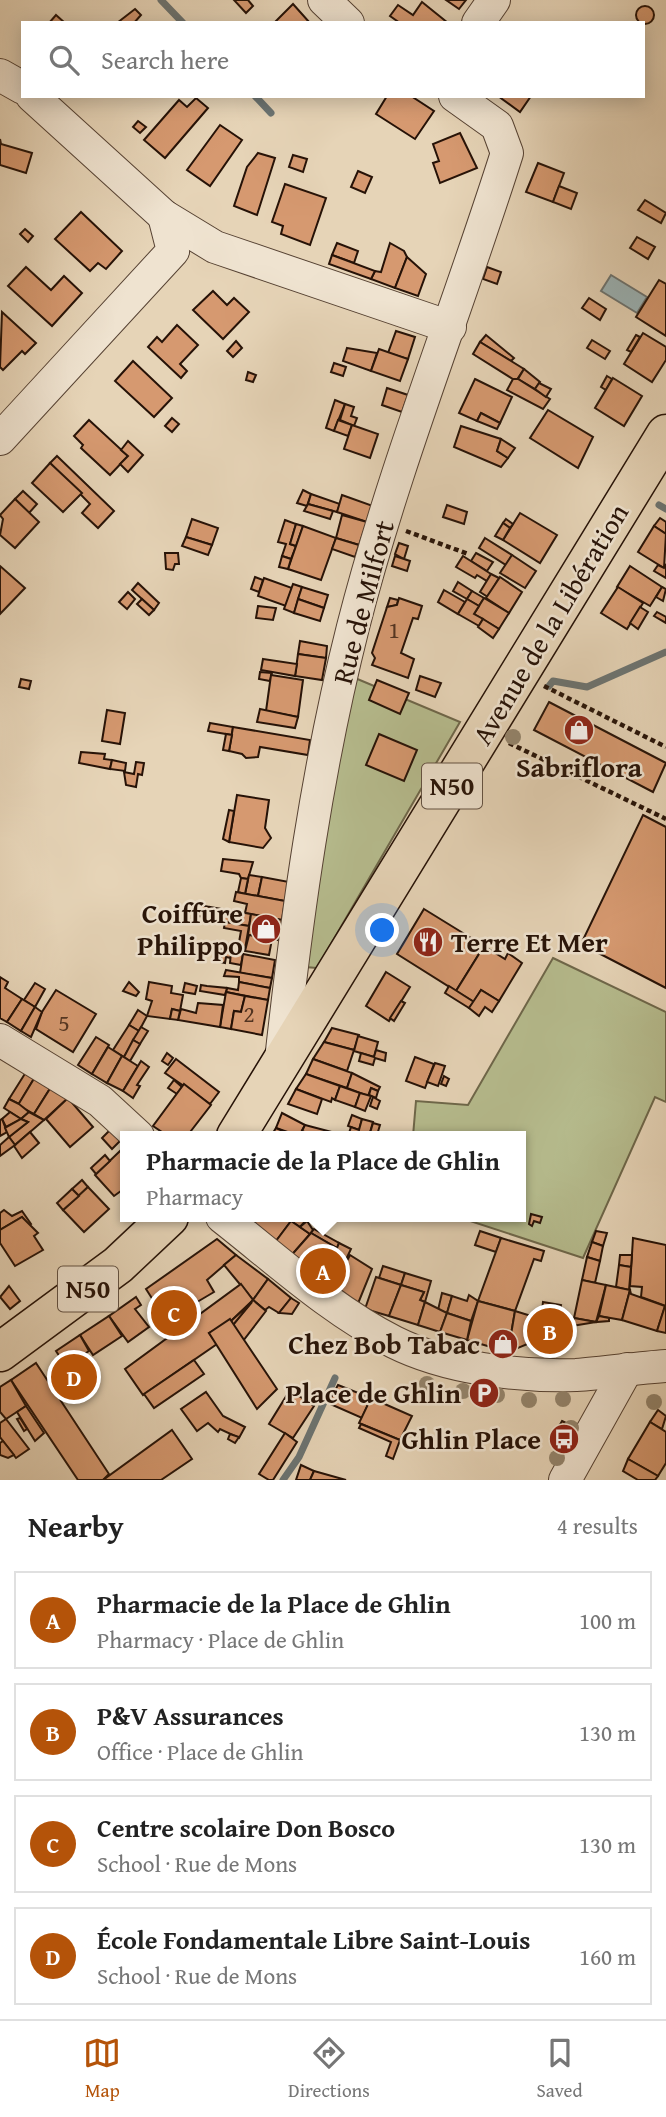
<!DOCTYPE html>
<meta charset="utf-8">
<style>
:root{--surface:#fff;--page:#f6f6f6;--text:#222;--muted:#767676;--line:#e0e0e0;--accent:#b45309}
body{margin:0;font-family:"Gentium Book Plus",serif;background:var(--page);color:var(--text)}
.you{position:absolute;left:383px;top:931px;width:24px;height:24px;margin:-18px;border:5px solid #fff;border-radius:50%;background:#1a73e8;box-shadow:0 0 0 10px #1a73e833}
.badge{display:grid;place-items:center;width:46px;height:46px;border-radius:50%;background:var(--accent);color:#fff;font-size:23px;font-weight:700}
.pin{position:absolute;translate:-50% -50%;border:4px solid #fff;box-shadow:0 2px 7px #0006}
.popup{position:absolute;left:120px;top:1131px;width:406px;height:91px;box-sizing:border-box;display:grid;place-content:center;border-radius:0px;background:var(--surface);filter:drop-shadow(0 2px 5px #0005);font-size:23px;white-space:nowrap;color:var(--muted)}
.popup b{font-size:26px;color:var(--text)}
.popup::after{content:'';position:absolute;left:50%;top:100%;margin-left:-14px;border:14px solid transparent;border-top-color:var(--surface)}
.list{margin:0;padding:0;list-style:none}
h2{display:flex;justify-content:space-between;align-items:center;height:91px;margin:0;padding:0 28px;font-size:30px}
h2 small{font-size:23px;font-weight:400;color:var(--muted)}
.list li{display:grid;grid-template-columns:46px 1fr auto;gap:21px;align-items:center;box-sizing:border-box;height:98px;margin:0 14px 14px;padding:0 14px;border:2px solid var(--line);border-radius:0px}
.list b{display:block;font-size:26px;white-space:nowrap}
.list p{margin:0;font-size:23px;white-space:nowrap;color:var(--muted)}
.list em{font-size:23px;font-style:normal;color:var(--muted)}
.icon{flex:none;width:38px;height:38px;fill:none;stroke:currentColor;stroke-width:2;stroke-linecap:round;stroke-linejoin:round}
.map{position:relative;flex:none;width:666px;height:1480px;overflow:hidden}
.search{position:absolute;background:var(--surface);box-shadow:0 4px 18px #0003;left:21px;right:21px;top:21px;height:77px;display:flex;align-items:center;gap:18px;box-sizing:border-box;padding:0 24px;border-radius:0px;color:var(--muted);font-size:26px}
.sheet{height:539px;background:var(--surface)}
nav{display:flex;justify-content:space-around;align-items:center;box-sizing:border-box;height:98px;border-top:2px solid var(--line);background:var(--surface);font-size:19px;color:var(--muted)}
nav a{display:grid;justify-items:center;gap:4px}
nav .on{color:var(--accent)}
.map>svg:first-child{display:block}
.green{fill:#b6bc8e;stroke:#6e674a;stroke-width:2}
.water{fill:#9bb5b9;stroke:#6c7472;stroke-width:2}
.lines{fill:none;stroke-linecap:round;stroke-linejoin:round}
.stream{stroke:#6c7472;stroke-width:7}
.building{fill:#d69970;stroke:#261207;stroke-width:2}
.minor-casing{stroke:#564233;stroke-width:34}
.major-casing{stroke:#261207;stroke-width:41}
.path{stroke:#261207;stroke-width:4.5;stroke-dasharray:5 3.5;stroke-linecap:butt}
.minor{stroke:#efe3d0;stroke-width:32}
.major{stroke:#e6d4b7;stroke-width:38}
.tree{fill:#94856d}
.labels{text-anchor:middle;stroke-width:5;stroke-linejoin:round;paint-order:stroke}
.number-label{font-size:24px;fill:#523421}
.shield{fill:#efe3d0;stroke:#625143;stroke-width:2}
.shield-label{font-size:26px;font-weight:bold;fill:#261207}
.street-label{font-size:28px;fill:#261207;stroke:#efe3d0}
.poi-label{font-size:28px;font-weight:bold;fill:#261207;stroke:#efe3d0;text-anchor:end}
</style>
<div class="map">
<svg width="666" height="1480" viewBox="0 0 666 1480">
<rect width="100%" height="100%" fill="#e6d4b7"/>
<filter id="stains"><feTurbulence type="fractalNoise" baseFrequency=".00286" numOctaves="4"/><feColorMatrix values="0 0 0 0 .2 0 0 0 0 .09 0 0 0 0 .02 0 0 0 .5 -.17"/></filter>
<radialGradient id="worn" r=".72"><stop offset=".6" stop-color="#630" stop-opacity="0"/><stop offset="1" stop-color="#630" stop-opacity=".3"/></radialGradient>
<g class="green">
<path d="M355 678 460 722 317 968 305 967 336 764Z"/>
<path d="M553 958 666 1012V1102L655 1097 583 1258 458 1217H521V1136H413L416 1101 468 1105Z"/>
</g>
<path class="water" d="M611 275 647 297 637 313 601 291Z"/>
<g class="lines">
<g class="stream">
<path d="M161 0 183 23"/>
<path d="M255 96 271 113"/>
<path d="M659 505 666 509"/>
<path d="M549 686 553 681 587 687 666 652"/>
<path d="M283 1480 299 1457 335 1378"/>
</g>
</g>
<g class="building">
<path d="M234 0H248L253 6 246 13Z"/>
<path d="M446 0H466L459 9Z"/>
<path d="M422 2 448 23H400L390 16 398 5 413 15Z"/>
<path d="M293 4 310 23H274Z"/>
<circle cx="645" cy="15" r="9"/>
<path d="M135 9 141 15 134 23H117Z"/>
<path d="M56 15 65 23H49Z"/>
<path d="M387 96H411L434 111 415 139 376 114Z"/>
<path d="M498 96H531L520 112Z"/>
<path d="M196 98 208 108 165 158 144 140 179 100 187 107Z"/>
<path d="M138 121 146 127 140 133 133 127Z"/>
<path d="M220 125 242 140 210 186 187 170Z"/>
<path d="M460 133 477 168 440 183 433 163 439 161 433 144Z"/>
<path d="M0 139 1 144 32 153 26 173 0 165Z"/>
<path d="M258 153 275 158 257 215 234 206 247 167Z"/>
<path d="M293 155 307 159 303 172 289 167Z"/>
<path d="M538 163 564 173 553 202 526 192Z"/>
<path d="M358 171 372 177 365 193 351 187Z"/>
<path d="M285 184 326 198 310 245 281 234 283 226 272 222Z"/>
<path d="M559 186 577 193 571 209 553 202Z"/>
<path d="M645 200 666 213 661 223 638 210Z"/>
<path d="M81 212 122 251 106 269 98 263 90 271 55 239Z"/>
<path d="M25 229 33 236 28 242 20 234Z"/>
<path d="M637 237 655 247 648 259 630 248Z"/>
<path d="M337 243 358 251 354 263 332 255Z"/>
<path d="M390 243 404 251 407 257 395 288 371 279 375 271 381 272Z"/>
<path d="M332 255 375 271 371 279 329 264Z"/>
<path d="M407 257 426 274 418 296 395 288Z"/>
<path d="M26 267 51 290 64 276 82 293 52 326 8 286Z"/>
<path d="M487 267 501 272 497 284 483 279Z"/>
<path d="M659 280 666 284V336L636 317Z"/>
<path d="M213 291 227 305 234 298 249 312 223 339 193 310Z"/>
<path d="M589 298 606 309 600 320 582 308Z"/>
<path d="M2 312 36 343 25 354 22 351 3 370 0 367Z"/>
<path d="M177 325 198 345 180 364 187 371 181 378 148 347 157 337 162 342Z"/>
<path d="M396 331 415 337 408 359 388 353Z"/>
<path d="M643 333 666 347V360L652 382 624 364Z"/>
<path d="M486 335 514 358 511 361 480 342Z"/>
<path d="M636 335 640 337 631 352 627 350Z"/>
<path d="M592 340 610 351 605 359 587 348Z"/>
<path d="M236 341 242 348 233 357 227 351Z"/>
<path d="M480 342 524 369 516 381 473 354Z"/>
<path d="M347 348 377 353 371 371 343 361Z"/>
<path d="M379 349 408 359 400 381 371 371Z"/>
<path d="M133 361 172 398 154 417 115 381Z"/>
<path d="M334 363 346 367 343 376 331 372Z"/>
<path d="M524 369 540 382 535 389 518 379Z"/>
<path d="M248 372 256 375 253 382 246 380Z"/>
<path d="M607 376 612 379 606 390 601 387Z"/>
<path d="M613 378 642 396 624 426 595 408Z"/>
<path d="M475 379 512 397 500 423 481 413 477 421 459 413Z"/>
<path d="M513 379H518L550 399 543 409 507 390Z"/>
<path d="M539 383 551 389 546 397 535 389Z"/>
<path d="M387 388 408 395 402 412 382 405Z"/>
<path d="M335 400 345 404 334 431 326 428Z"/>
<path d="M345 404 354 407 351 416 357 418 354 426 340 420Z"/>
<path d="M548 410 593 437 578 468 530 438Z"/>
<path d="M481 413 500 423 497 429 477 421Z"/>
<path d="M172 418 179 424 172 432 165 426Z"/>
<path d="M89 420 128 456 110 475 81 448 83 445 74 436Z"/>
<path d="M338 420 352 425 348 436 334 431Z"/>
<path d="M352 425 378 434 370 458 344 449Z"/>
<path d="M461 426 501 439 497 451 508 458 501 467 454 447Z"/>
<path d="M501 439 515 448 508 458 497 451Z"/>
<path d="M128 441 143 455 128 472 120 464 128 456 121 450Z"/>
<path d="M57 456 114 511 98 528 82 513 90 504 50 463Z"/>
<path d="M50 463 82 493 63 512 32 483Z"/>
<path d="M303 490 311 494 307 506 297 503Z"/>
<path d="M23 491 37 504 29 513 15 499Z"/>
<path d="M311 494 340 504 337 512 308 504Z"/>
<path d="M342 495 373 506 367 522 337 512Z"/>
<path d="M15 499 39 522 15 548 0 535 3 519 0 515Z"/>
<path d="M308 504 333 511 330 519 304 511Z"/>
<path d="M447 505 467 512 464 524 443 517Z"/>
<path d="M520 513 557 535 540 563 503 540Z"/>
<path d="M342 515 367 522 359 545 336 538Z"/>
<path d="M660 518 666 522V534L654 526Z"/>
<path d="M192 519 218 528 212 545 186 537Z"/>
<path d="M506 519 513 524 510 528 503 523Z"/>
<path d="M285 520 296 524 290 544 296 546 291 559 282 556 286 544 278 542Z"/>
<path d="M503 523 510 528 503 540 495 536Z"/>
<path d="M296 524 303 526 296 546 290 544Z"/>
<path d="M303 526 336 538 321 580 288 569Z"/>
<path d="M654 526 666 534 664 568 638 552Z"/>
<path d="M186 537 212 545 208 555 182 546Z"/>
<path d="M336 538 359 545 355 557 332 549Z"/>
<path d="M485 538 512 555 506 565 479 548Z"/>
<path d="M399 543 408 546 404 559 395 554Z"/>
<path d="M165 553H178L179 564H175L173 570 166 569Z"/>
<path d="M476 553 493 562 487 571 471 561Z"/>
<path d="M512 555 536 571 525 588 500 573Z"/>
<path d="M282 556 291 559 288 569 279 567Z"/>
<path d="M395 556 410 561 407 571 392 566Z"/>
<path d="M463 556 491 574 487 581 477 575 475 578 456 567Z"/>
<path d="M666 564V578L654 571 658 565 664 568Z"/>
<path d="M0 566 25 588 0 614Z"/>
<path d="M630 566 662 587 650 606 617 587Z"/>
<path d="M491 574 499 578 488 597 480 592Z"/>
<path d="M255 577 263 580 259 592 251 589Z"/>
<path d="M500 577 522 592 509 613 486 598Z"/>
<path d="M264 578 292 588 286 606 258 596Z"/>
<path d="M458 582 472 591 467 599 453 591Z"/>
<path d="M138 583 159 603 154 610 132 590Z"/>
<path d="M293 584 302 587 294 613 284 609Z"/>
<path d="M302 587 328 595 324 608 298 599Z"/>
<path d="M618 587 643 603 627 629 601 613Z"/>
<path d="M662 587 666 589 663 601 656 597Z"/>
<path d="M444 590 465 602 458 614 438 602Z"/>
<path d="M472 591 484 598 479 606 467 599Z"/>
<path d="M128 592 135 599 127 609 119 602Z"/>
<path d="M390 598 398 600 397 605 387 607Z"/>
<path d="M399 598 422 606 418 619 413 618 401 653 414 659 408 678 372 665 375 658 372 653 387 607 397 605Z"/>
<path d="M484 598 509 613 499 629 474 614Z"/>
<path d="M142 599 154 610 149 615 137 604Z"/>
<path d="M298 599 324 608 320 621 294 613Z"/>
<path d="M467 599 479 606 474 614 483 619 479 626 458 614Z"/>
<path d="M258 606 276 608 273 620 256 618Z"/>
<path d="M640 607 648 612 638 629 630 623Z"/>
<path d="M657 612 666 617V623L654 616Z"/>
<path d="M483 619 499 629 493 638 478 627Z"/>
<path d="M300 641 327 646 326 658 298 654Z"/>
<path d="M298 654 326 658 322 680 295 676Z"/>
<path d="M263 659 297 664 295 676 261 670Z"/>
<path d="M260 672 272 673 270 681 259 679Z"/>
<path d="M271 675 303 680 298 717 266 711Z"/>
<path d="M420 676 441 683 435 697 416 690Z"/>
<path d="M21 679 31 681 29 689 19 687Z"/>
<path d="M377 680 409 693 400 714 369 700Z"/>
<path d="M549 702 666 763 653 792 534 730Z"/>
<path d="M260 709 298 717 295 728 257 722Z"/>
<path d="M107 710 125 713 120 744 102 741Z"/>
<path d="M210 723 233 727 232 735 208 731Z"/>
<path d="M233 727 310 740 308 755 260 747 258 757 246 758 242 754 229 751Z"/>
<path d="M226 734 232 735 229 751 223 750Z"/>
<path d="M379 734 417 750 404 781 366 765Z"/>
<path d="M81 752 105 754 104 759 112 760 110 769 79 763Z"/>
<path d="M112 760 126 763 125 771 110 769Z"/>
<path d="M136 762 144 763 142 775 138 774 136 787 126 785 124 772 134 774Z"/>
<path d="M237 795 269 800 265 828 271 838 263 848 229 842Z"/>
<path d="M229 810 234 811 229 842 223 839Z"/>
<path d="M643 815 666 827V988L581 944Z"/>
<path d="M223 859 253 862 248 879 241 878 239 874 221 871Z"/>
<path d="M249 875 262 877 258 896 245 894Z"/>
<path d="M262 877 289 882 285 901 258 896Z"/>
<path d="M241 878 248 879 245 894 238 892Z"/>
<path d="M236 892 285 901 282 920 245 913 247 904 234 901Z"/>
<path d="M199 905 210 907 208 917 197 916Z"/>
<path d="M210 907 251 914 249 926 208 919Z"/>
<path d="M424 909 484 946 456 991 397 954Z"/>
<path d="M251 914 282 920 278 940 248 935Z"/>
<path d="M225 922 249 926 245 949 238 948 241 931 224 928Z"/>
<path d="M249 935 272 939 269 955 245 951Z"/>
<path d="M220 942 227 943 225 950 219 949Z"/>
<path d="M484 946 505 959 508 953 522 963 499 1001 481 990 474 1002 456 991Z"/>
<path d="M215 948 232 951 231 958 226 957 225 963 220 962 221 958 215 956Z"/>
<path d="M231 952 243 954 241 965 230 963Z"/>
<path d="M243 954 275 960 272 978 240 973Z"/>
<path d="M226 970 272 978 270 988 239 982V977L224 976Z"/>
<path d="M386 972 410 987 389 1021 366 1006Z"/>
<path d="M0 977 8 982 5 988 22 999 7 1022 0 1018Z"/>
<path d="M129 982 139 992 136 996 123 991Z"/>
<path d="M149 982 172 986 171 993 183 995 180 1011 172 1009 170 1019 147 1016 152 1001 146 999Z"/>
<path d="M239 982 270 988 268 1000 226 992 227 988 238 990Z"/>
<path d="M35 983 45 989 35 1007 24 1000Z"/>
<path d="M185 983 197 986 195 994 183 992Z"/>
<path d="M201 985 207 986 227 988 225 995 200 991Z"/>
<path d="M449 986 474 1002 469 1008 445 993Z"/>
<path d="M56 990 96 1014 73 1052 36 1029 42 1012Z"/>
<path d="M481 990 499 1001 492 1012 485 1007 479 1016 469 1008Z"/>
<path d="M226 992 245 996 241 1012 234 1011 231 1029 220 1027Z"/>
<path d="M245 996 268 1000 262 1035 231 1029 234 1011 241 1012Z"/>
<path d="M22 999 35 1007 21 1031 7 1022Z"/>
<path d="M401 1001 405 1003 394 1021 390 1018Z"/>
<path d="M198 1003 223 1005 220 1027 178 1020 181 1009 196 1013Z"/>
<path d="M35 1007 42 1012 31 1037 21 1031Z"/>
<path d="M172 1009 180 1011 178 1020 170 1019Z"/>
<path d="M138 1010 147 1016 139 1031 129 1025Z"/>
<path d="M129 1025 139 1031 124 1057 113 1050Z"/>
<path d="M141 1027 148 1031 140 1044 133 1040Z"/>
<path d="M332 1028 359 1035 354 1050 324 1042Z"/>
<path d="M358 1036 378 1042 374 1057 354 1051Z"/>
<path d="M96 1037 109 1045 92 1074 78 1065Z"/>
<path d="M133 1040 140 1044 130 1061 124 1057Z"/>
<path d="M324 1042 354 1050 347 1071 313 1059Z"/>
<path d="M108 1047 122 1056 107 1083 92 1074Z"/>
<path d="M376 1050 386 1053 385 1061 375 1058 373 1065 359 1061 361 1053 374 1057Z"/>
<path d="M167 1053 173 1058 168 1065 162 1061Z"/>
<path d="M122 1056 138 1066 123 1091 107 1083Z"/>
<path d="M415 1057 434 1064 425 1088 406 1081Z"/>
<path d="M176 1059 219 1092 210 1104 165 1073Z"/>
<path d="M313 1059 352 1073 347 1088 306 1074Z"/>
<path d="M141 1061 149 1067 137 1085 140 1086 133 1098 123 1091Z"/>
<path d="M435 1063 445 1066 438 1086 427 1082Z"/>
<path d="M26 1072 35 1077 19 1104 9 1099Z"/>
<path d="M352 1073 380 1087 378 1091 371 1088 368 1096 347 1088Z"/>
<path d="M306 1074 340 1086 335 1100 332 1098 331 1102 296 1089Z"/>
<path d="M444 1076 449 1079 446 1086 441 1084Z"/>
<path d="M35 1077 51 1087 34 1114 18 1105Z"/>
<path d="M174 1080 182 1087 177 1094 168 1088Z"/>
<path d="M184 1084 211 1105 187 1136H168L153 1126Z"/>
<path d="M340 1086 360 1093 355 1107 335 1100Z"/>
<path d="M51 1087 68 1098 44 1120 34 1114Z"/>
<path d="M371 1088 378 1091 376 1098 369 1095Z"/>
<path d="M296 1089 322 1099 317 1114 288 1104Z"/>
<path d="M360 1093 371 1096 365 1111 355 1107Z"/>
<path d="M373 1097 380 1101 377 1109 370 1106Z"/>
<path d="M68 1098 93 1127 70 1147 46 1119Z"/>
<path d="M9 1099 19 1104 29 1112 21 1119 4 1108Z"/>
<path d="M10 1112 21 1119 6 1127 2 1119Z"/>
<path d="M29 1112 44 1120 15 1145 9 1137 28 1122 21 1119Z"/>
<path d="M282 1113 305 1125 299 1136 276 1128Z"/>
<path d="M352 1115 362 1119 359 1130 348 1126Z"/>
<path d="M2 1119 7 1132 0 1136V1120Z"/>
<path d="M21 1119 28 1122 9 1137 5 1128Z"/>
<path d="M362 1119 373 1122 369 1136H348L351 1127 359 1130Z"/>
<path d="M373 1123 380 1125 377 1135 370 1133Z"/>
<path d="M305 1125 343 1135 314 1136 302 1131Z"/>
<path d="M276 1128 294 1136H271Z"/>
<path d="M110 1130 120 1141 112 1149 102 1138Z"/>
<path d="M30 1132 39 1143 22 1158 14 1146Z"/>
<path d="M9 1137 15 1145 0 1156V1145Z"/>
<path d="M120 1151 125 1157V1188L114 1196 95 1175Z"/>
<path d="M105 1155 110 1161 96 1174 91 1168Z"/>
<path d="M82 1180 88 1187 79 1196 72 1189Z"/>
<path d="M88 1187 109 1209 84 1232 63 1210Z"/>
<path d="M72 1189 79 1196 63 1210 57 1203Z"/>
<path d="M4 1210 12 1216 22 1211 31 1224 28 1226 22 1217 0 1230V1213Z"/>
<path d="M531 1214 542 1217 540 1223 534 1221 532 1226 529 1224Z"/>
<path d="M22 1217 38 1233 34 1236 43 1250 15 1266 0 1243V1230Z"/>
<path d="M259 1217H286L291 1221 273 1245 251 1228Z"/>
<path d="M295 1217H309L300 1227 291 1221Z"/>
<path d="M291 1221 310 1234 289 1258 273 1245Z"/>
<path d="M307 1221 313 1230 310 1234 300 1227Z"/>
<path d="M314 1229 339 1243 337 1248 311 1233Z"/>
<path d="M480 1231 501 1238 496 1252 475 1245Z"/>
<path d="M596 1231 607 1233 603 1246 592 1242Z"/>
<path d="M311 1233 337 1248 339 1243 351 1249 331 1291 289 1258Z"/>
<path d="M501 1238 544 1251 541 1261 534 1259 515 1311 478 1301Z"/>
<path d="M633 1238 666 1245V1306L641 1297 642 1287 630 1286Z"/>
<path d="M217 1239 236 1255 207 1280 214 1292 192 1305 184 1292 168 1302 158 1297 153 1300 146 1289Z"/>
<path d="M592 1242 603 1246 600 1261 587 1257Z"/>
<path d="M236 1255 268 1279 253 1300 224 1265Z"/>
<path d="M350 1255 372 1269 357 1306 331 1291Z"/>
<path d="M620 1255H632L631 1267 619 1265Z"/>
<path d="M587 1257 600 1261 595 1283 582 1280Z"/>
<path d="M619 1265 631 1267 629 1290 616 1287Z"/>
<path d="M383 1266 405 1273 401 1285 379 1278Z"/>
<path d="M405 1273 431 1281 425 1302 420 1300 424 1292 401 1285Z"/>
<path d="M376 1277 401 1285 389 1316 365 1309Z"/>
<path d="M268 1279 291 1298 279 1313 269 1307 265 1310 253 1300Z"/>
<path d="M582 1280 606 1285 596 1322 574 1318Z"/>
<path d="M241 1284 253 1300 231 1321 209 1333 217 1344 143 1395 125 1369Z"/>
<path d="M401 1285 424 1292 420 1300 425 1302 418 1325 389 1316Z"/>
<path d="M606 1285 630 1290 622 1320 599 1316Z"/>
<path d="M9 1286 20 1301 10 1309 0 1297Z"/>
<path d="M630 1290 631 1294 665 1306 657 1331 622 1320Z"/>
<path d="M442 1293 452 1296 447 1313 438 1310Z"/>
<path d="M469 1295 478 1301 471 1321 447 1313 452 1296 467 1301Z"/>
<path d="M136 1297 141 1305 135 1309 149 1327 128 1342 109 1316Z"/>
<path d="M291 1298 299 1303 292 1314 279 1313Z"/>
<path d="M253 1300 266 1311 243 1341 233 1325Z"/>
<path d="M478 1301 515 1311 508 1352 467 1340Z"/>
<path d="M252 1302 233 1325 231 1321Z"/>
<path d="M425 1302 447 1313 440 1332 418 1325Z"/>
<path d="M543 1302 561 1305 558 1321 541 1319Z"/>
<path d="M665 1306H666V1333L657 1331Z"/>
<path d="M515 1311 541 1319 542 1338 508 1352Z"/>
<path d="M447 1313 471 1321 467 1340 440 1332Z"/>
<path d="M109 1316 122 1336 93 1355 80 1335Z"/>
<path d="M599 1316 609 1318V1321L596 1322Z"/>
<path d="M574 1318 596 1322 572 1326Z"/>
<path d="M230 1319 277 1389 257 1409 209 1333Z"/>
<path d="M541 1319 558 1321 573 1324 542 1338Z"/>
<path d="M80 1335 89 1351 66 1366 56 1351Z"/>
<path d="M194 1360 204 1374 154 1408 144 1394Z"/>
<path d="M36 1363 109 1474 103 1480H78L11 1380Z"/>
<path d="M11 1380 26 1406 6 1419 0 1412V1387Z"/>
<path d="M338 1385 371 1398 362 1418 328 1403Z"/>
<path d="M290 1390 314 1406 293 1438 269 1424Z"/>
<path d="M206 1392 223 1416 245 1427 239 1438 220 1429 218 1432 208 1423 197 1431 181 1409Z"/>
<path d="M371 1398 412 1416 400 1440 359 1423Z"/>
<path d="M26 1406 44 1433 35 1441 17 1412Z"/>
<path d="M658 1410 666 1416 662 1429 650 1422Z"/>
<path d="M20 1418 27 1429 24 1431 17 1419Z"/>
<path d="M6 1419 29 1449 16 1458 0 1437V1423Z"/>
<path d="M562 1421 566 1423 560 1434 556 1432Z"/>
<path d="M650 1422 666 1432V1463L658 1476 628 1459Z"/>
<path d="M361 1424 400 1440 393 1459 386 1456 391 1442 359 1428Z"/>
<path d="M172 1430 192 1459 161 1480H103Z"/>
<path d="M285 1433 297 1442 273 1480H269L259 1474Z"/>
<path d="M230 1434 239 1437 235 1443 228 1439Z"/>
<path d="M3 1441 14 1455 8 1458 0 1455V1443Z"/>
<path d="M628 1459 658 1476 655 1480H638L623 1471Z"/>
<path d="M301 1465 314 1471 310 1480H296Z"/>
<path d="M314 1471 346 1480H310Z"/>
</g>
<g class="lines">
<g class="minor-casing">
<g id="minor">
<path d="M324 0 348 23"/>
<path d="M478 23 494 0"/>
<path d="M0 75 23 88"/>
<path d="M32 96 164 216 215 247 450 327"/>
<path d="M0 439 173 251 164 216"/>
<path d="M0 1040 100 1101 138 1136"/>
<path d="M281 1060C297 914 317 769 353 627 394 466 457 311 507 153L497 126 455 96"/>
<path d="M222 1217C277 1260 331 1310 394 1342 446 1368 518 1377 576 1375 606 1373 636 1368 666 1366"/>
<path d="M565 1480 627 1369"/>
</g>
</g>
<g class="major-casing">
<g id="major">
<path d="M236 1136 666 434"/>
<path d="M0 1352 118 1265 169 1217"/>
</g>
</g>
<g class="path">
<path d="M406 531 468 554"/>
<path d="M544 686 666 747"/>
<path d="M509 743 666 819"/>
</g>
<use href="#minor" class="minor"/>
<use href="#major" class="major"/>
</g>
<g class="tree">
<circle cx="513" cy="737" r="8"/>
<circle cx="427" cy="1384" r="8"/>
<circle cx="463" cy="1391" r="8"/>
<circle cx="497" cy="1395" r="8"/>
<circle cx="563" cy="1399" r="8"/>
<circle cx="529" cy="1400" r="8"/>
<circle cx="654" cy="1402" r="8"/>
<circle cx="571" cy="1428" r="8"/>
<circle cx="557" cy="1458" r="8"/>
</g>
<defs>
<g id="shop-disc" transform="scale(1.575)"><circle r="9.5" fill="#8f2418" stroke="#efe3d0"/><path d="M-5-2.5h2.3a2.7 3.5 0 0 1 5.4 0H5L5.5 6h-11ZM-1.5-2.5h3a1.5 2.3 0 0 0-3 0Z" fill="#fff"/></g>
<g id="restaurant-disc" transform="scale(1.575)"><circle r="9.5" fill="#8f2418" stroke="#efe3d0"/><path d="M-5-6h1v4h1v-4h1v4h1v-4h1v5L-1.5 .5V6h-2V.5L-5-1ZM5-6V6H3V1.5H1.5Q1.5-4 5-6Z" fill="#fff"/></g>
<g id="parking-disc" transform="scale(1.575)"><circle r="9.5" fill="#8f2418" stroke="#efe3d0"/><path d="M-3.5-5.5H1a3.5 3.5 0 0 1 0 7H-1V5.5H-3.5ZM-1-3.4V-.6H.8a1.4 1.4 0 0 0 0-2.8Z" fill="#fff"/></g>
<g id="bus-disc" transform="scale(1.575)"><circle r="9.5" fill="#8f2418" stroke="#efe3d0"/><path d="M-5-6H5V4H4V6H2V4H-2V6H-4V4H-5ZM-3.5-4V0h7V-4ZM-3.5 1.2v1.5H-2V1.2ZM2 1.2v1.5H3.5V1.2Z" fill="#fff"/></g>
</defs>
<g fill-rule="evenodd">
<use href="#shop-disc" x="579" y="730"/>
<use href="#shop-disc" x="266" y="929"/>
<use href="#restaurant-disc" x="428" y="942"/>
<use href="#shop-disc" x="503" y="1344"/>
<use href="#parking-disc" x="484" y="1393"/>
<use href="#bus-disc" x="564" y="1439"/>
</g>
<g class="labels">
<g class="number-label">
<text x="394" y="638">1</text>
<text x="249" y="1022">2</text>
<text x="64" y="1031">5</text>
</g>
<g class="shield">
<rect x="422" y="763.5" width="60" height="45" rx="5"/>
<rect x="58" y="1266.5" width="60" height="45" rx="5"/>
</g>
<g class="shield-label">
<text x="452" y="795">N50</text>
<text x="88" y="1298">N50</text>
</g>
<g class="street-label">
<text transform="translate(363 602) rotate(-75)" y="10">Rue de Milfort</text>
<text transform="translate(550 624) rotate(-59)" y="10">Avenue de la Libération</text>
</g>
<g class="poi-label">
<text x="579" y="777" text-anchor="middle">Sabriflora</text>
<text x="243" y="923">Coiffure<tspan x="243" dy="32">Philippo</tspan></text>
<text x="451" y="952" text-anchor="start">Terre Et Mer</text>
<text x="480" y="1354">Chez Bob Tabac</text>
<text x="461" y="1403">Place de Ghlin</text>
<text x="541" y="1449">Ghlin Place</text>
</g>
</g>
<rect width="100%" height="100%" filter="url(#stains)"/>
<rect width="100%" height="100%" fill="url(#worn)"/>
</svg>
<div class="you"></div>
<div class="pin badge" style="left:323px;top:1271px">A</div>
<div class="popup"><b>Pharmacie de la Place de Ghlin</b>Pharmacy</div>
<div class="pin badge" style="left:550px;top:1331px">B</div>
<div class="pin badge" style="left:174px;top:1313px">C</div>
<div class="pin badge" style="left:74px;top:1377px">D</div>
<div class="search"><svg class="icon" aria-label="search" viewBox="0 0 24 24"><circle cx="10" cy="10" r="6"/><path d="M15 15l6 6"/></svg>Search here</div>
</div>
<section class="sheet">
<h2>Nearby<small>4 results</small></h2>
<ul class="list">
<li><span class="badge">A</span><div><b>Pharmacie de la Place de Ghlin</b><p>Pharmacy · Place de Ghlin</p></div><em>100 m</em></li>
<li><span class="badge">B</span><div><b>P&amp;V Assurances</b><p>Office · Place de Ghlin</p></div><em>130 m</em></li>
<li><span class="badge">C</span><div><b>Centre scolaire Don Bosco</b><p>School · Rue de Mons</p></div><em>130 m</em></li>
<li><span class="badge">D</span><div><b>École Fondamentale Libre Saint-Louis</b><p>School · Rue de Mons</p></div><em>160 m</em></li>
</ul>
</section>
<nav>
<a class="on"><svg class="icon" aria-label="map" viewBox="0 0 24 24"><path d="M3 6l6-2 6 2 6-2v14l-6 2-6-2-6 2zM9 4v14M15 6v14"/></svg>Map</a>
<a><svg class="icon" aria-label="directions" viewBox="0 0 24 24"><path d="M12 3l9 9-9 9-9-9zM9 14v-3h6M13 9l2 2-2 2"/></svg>Directions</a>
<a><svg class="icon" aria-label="saved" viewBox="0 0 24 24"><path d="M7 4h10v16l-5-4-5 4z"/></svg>Saved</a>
</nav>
